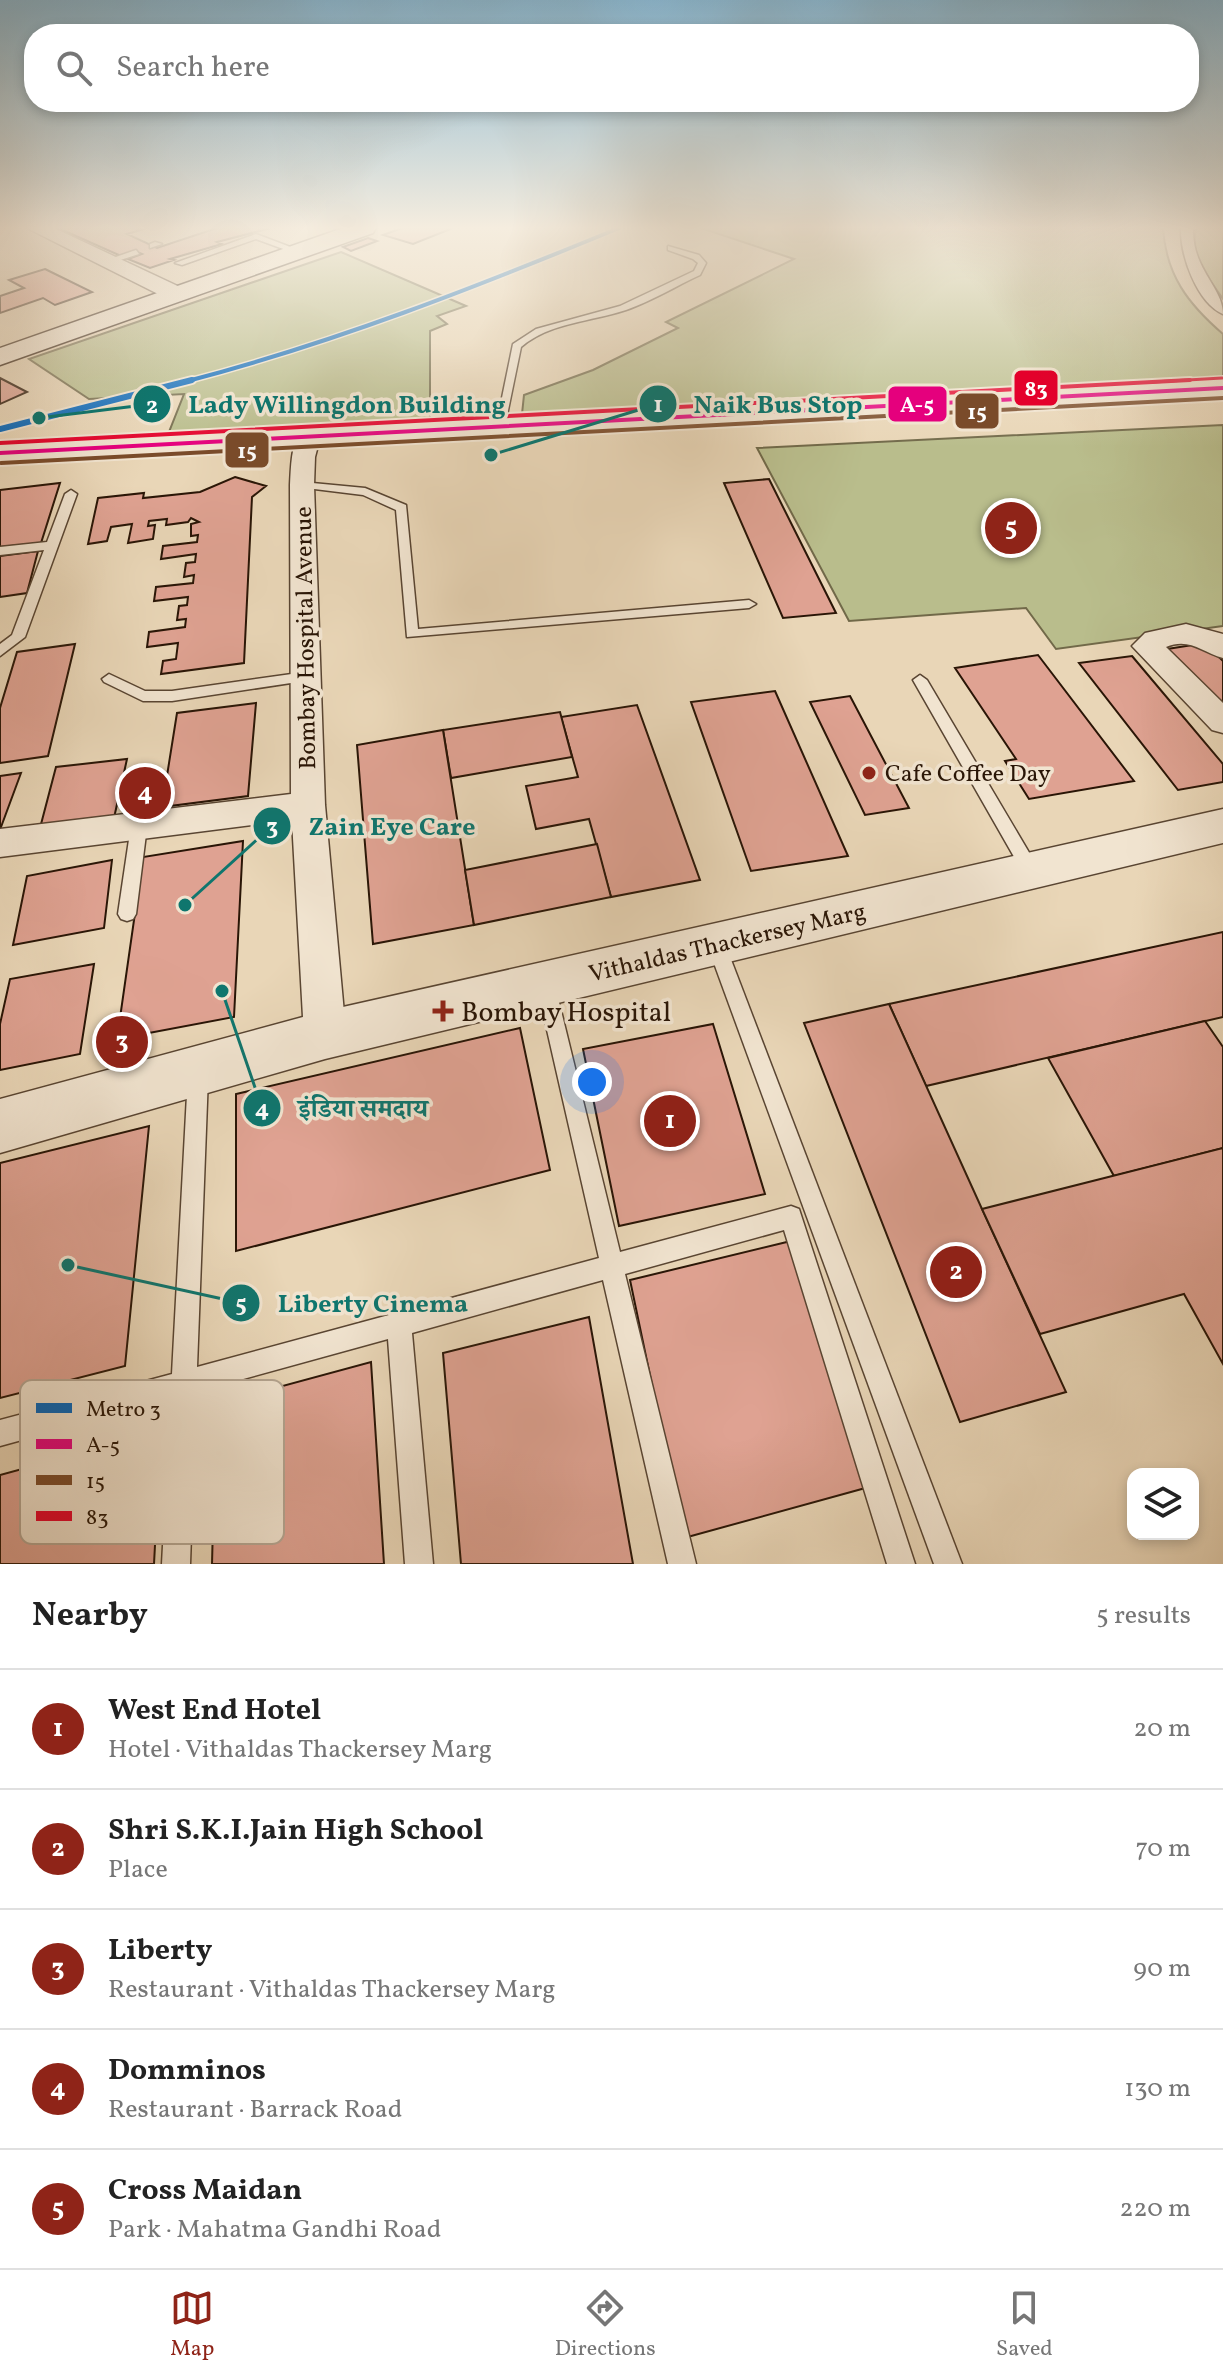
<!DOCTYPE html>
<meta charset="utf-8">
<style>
:root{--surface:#fff;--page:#f6f6f6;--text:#222;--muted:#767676;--line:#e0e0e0;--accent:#8f2418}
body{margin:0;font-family:Vollkorn,"Noto Serif Devanagari",serif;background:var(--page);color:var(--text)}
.controls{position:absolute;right:24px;bottom:24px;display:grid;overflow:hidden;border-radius:16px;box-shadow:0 4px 12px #0003}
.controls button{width:72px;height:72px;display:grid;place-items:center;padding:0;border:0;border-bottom:2px solid var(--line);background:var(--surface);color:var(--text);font:40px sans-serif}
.you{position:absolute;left:592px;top:1082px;width:28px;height:28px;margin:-20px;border:6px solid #fff;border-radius:50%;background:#1a73e8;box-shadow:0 0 0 12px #1a73e833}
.badge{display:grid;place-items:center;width:52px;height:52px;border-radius:50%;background:var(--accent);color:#fff;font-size:26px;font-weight:700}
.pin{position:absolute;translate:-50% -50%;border:4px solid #fff;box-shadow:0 2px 8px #0006}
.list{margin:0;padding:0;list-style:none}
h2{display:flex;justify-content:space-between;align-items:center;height:104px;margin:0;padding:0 32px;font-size:34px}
h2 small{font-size:26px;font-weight:400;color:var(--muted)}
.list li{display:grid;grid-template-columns:52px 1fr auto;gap:24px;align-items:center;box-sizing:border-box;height:120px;padding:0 32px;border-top:2px solid var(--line)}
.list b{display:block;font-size:30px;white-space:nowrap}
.list p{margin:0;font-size:26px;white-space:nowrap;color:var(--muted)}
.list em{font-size:26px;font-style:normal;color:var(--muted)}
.icon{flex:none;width:44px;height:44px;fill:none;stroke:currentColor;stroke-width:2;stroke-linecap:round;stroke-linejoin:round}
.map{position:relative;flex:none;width:1223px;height:1564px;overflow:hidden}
.search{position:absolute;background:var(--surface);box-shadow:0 4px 12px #0003;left:24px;right:24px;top:24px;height:88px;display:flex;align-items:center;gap:20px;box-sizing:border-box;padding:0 28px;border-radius:32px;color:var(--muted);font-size:30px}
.sheet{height:704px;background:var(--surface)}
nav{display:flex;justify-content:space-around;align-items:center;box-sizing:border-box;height:112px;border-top:2px solid var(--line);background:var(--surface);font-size:22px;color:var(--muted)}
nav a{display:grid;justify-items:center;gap:4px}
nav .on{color:var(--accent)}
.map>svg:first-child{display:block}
.green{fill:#b9bd8c;stroke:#716949;stroke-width:2}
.building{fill:#dfa292;stroke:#291506;stroke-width:2}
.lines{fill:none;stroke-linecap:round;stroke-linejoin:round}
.service-casing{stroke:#594532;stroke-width:3}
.pedestrian-casing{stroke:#594532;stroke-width:3}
.minor-casing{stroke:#594532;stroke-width:3}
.tertiary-casing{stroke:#594532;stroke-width:3}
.secondary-casing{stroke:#291506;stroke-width:3}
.service{fill:#f1e4d0;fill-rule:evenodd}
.pedestrian{fill:#f1e4d0;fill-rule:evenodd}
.minor{fill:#f1e4d0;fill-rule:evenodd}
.tertiary{fill:#f1e4d0;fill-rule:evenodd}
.secondary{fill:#f1e4d0;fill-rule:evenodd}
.bus-1-casing{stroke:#f1e4d0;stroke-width:8}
.bus-2-casing{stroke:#f1e4d0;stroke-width:8}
.bus-3-far1-casing{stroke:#f1e4d0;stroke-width:6}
.bus-3-casing{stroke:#f1e4d0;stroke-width:8}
.bus-1{stroke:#e5007d;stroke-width:4}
.bus-2{stroke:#7a4b2a;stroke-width:4}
.bus-3-far1{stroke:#e4002b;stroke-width:3}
.bus-3{stroke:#e4002b;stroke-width:4}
.metro-1-far1-casing{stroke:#f1e4d0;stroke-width:7}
.metro-1-casing{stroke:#f1e4d0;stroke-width:10}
.metro-1-far1{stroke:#0065bd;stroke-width:4}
.metro-1{stroke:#0065bd;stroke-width:6}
.poi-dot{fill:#8f2418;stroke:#f1e4d0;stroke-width:3}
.labels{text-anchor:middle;stroke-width:7;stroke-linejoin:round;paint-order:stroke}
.street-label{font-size:24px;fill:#291506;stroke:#f1e4d0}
.poi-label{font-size:24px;fill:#291506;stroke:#f1e4d0;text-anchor:start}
.near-poi-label{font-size:28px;fill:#291506;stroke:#f1e4d0;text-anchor:start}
.key{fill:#f1e4d0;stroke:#b5a693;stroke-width:2}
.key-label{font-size:22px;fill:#291506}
.leader{fill:none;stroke:#0f766e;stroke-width:3}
.callout-dot{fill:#0f766e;stroke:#f1e4d0;stroke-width:3}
.mark-label{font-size:24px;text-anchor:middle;font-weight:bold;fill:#fff}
.callout-label{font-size:26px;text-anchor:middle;font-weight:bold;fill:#0f766e;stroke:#f1e4d0;stroke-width:7;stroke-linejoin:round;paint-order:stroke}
.line-badge{stroke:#f1e4d0;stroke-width:3}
.badge-label{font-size:22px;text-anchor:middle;font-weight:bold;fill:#fff}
</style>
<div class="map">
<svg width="1223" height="1564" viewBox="0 0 1223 1564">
<rect width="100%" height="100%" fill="#e9d6b7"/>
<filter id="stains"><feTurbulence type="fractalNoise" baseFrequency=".0025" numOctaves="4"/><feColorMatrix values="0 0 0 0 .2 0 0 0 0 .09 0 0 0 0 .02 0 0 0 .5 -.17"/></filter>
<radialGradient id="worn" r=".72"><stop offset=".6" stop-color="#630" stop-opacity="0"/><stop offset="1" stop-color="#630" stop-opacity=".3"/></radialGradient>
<g class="green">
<path d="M701 228H1163C1166 275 1188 304 1223 334V377L522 414 524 395 593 370 678 328 666 322 794 259Z"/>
<path d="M1196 228H1223V299C1208 277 1189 256 1196 228Z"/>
<path d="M341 252 466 306 437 316 447 324 430 331V419L169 432 184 394 89 399 29 359Z"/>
<path d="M1223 425V626L1056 649 1026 608 849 621 757 448Z"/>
</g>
<g class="building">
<path d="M58 228H147L127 234 157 248 217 228H271L217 242 222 244 170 259 174 260 150 268 128 259 142 254 135 251 121 256Z"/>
<path d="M402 228H453L413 244 383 235Z"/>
<path d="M368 238 377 241 351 251 343 247Z"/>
<path d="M45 269 92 292 55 305 43 298 0 313V296L24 288 9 280Z"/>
<path d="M0 378 27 392 0 404Z"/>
<path d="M235 477 266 486 252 497 244 663 161 674 163 661 176 659 178 643 147 647 149 632 185 627 186 619 177 620 179 606 187 605 188 597 154 601 156 587 193 583 194 575 184 577 186 563 195 562 196 554 161 559 163 546 197 542 198 535 191 536V524L199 522 191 518 188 522 166 525 167 519 149 521 148 526 155 525 153 539 128 543 132 524 111 527 107 541 88 544 98 498 144 493 143 498 200 492Z"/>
<path d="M769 479 836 613 783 618 724 483Z"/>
<path d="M60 483 41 543 0 547V490Z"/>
<path d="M38 551 27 593 0 597V556Z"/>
<path d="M1205 643 1223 661V713L1161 650Z"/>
<path d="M75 644 48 756 0 763V708L17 652Z"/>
<path d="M1038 655 1134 781 1029 799 1005 761 1016 759 955 668Z"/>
<path d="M1132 656 1223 764V782L1178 790 1079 663Z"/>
<path d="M775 691 848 856 751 871 691 702Z"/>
<path d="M850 696 909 808 865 815 810 702Z"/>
<path d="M256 703 248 796 162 807 177 713Z"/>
<path d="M637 705 700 880 611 897 589 819 536 829 526 786 578 777 561 717Z"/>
<path d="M560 712 572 757 451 778 443 730Z"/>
<path d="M443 730 474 925 373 944 357 745Z"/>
<path d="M127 759 114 818 40 828 56 767Z"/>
<path d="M21 773 1 827H0V776Z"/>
<path d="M243 841 234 1017 117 1039 143 857Z"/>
<path d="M597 844 611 897 474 925 465 870Z"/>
<path d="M112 860 104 928 13 945 27 876Z"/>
<path d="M1223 932V1017L926 1086 889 1004Z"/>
<path d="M94 964 80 1054 0 1070V1024L10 979Z"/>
<path d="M889 1004 982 1209 1066 1392 960 1422 804 1023Z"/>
<path d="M1205 1021 1223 1047V1148L1114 1176 1048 1058Z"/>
<path d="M713 1024 765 1194 619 1226 583 1049Z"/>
<path d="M520 1028 550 1170 236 1251V1094Z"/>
<path d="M149 1126 125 1366 0 1398V1163Z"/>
<path d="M1223 1148V1364L1184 1294 1040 1334 982 1209Z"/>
<path d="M791 1241 869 1487 684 1538 630 1280Z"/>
<path d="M589 1317 633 1564H461L443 1353Z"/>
<path d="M371 1362 384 1564H212L216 1404Z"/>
<path d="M161 1431 154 1564H0V1475Z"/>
</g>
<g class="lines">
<g class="service-casing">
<g id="service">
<path d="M256 234 293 248 286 250 256 239 182 265 175 263Z"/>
<path d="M155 242 162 244 150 248V244Z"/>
<path d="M668 246 699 255 706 263 700 275C676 286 652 301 626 310 590 322 551 322 521 347L505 425 496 427 513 344 536 329 620 306 694 271 698 263 693 259 668 250Z"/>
<path d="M136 250 139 254 108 264 104 261Z"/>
<path d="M302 482 365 488 406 505 418 629 749 600 756 604 749 608 407 637 396 510 363 495 298 487V483Z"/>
<path d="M71 490 77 494 25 637 0 656V644L12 635 44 550 0 555V547L47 542 65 494Z"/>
<path d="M306 672 313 677 311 680 172 701H143L104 682 102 679 109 674 145 691H172Z"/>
<path d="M920 675 927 680 1037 866 1040 871 1037 876 1031 878 1025 876 913 680Z"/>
<path d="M139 820 145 821 147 826 136 914 133 919 127 921 121 919 118 914 131 826 133 821Z"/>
<path d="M716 936 722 938 725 944 962 1564H934L707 944 710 938Z"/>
<path d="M546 978 553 980 555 986 620 1252 791 1206 799 1209 915 1564H887L784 1230 625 1274 696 1564H668L603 1280 412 1333 433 1564H405L388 1339 196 1392 190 1564H162L171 1399 0 1446V1420L172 1374 188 1076 191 1069 198 1066 205 1069 208 1076 197 1367 599 1258 537 986 539 980Z"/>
</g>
</g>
<g class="pedestrian-casing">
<path id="pedestrian" d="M1181 228H1193C1192 270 1223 287 1223 314 1197 303 1180 255 1181 228Z"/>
</g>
<g class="minor-casing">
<g id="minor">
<path d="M309 427 317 429 321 434 315 457 314 485 325 805 346 1035 340 1049 325 1054 310 1049 304 1035 292 820 0 857V829L291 794 290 485C291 466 291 446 301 429Z"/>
<path d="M1186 624 1223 634V658C1202 652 1189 637 1166 647L1223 703V733L1212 730 1132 646 1145 633Z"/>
</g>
</g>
<g class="tertiary-casing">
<g id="tertiary">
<path d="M27 228H54L184 289 188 294 184 299H168Z"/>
<path d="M1223 809V843L325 1059 0 1153V1099L325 1011Z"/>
</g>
</g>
<g class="secondary-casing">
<g id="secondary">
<path d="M343 228H376L373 233 0 365V348Z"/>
<path d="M1223 380V396L0 462V444Z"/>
</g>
</g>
<use href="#service" class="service"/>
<use href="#pedestrian" class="pedestrian"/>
<use href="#minor" class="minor"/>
<use href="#tertiary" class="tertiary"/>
<use href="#secondary" class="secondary"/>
<g class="bus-1-casing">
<path id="bus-1" d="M0 453 1223 388"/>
</g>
<g class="bus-2-casing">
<path id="bus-2" d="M1 463 1223 398"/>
</g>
<g class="bus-3-far1-casing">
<path id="bus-3-far1" d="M1153 382 1222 378"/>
</g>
<g class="bus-3-casing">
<path id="bus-3" d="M0 443 1190 380"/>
</g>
<use href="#bus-1" class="bus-1"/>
<use href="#bus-2" class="bus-2"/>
<use href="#bus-3-far1" class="bus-3-far1"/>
<use href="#bus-3" class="bus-3"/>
<g class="metro-1-far1-casing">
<path id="metro-1-far1" d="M184 382C334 343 476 287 619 228"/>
</g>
<g class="metro-1-casing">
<path id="metro-1" d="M0 429 192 380"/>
</g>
<use href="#metro-1-far1" class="metro-1-far1"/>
<use href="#metro-1" class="metro-1"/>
</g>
<linearGradient id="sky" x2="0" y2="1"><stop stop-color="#88b6d0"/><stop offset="0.51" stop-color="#f5eddf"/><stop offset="1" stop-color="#f5eddf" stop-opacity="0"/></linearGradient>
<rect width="1223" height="447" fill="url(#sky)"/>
<g class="poi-dot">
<circle cx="869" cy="773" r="8"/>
<path d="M439 999h8v8h8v8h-8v8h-8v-8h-8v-8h8z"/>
</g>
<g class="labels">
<g class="street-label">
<text transform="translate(305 638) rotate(-91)" y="8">Bombay Hospital Avenue</text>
<text transform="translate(727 942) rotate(-13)" y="8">Vithaldas Thackersey Marg</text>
</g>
<g class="poi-label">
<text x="885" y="781">Cafe Coffee Day</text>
</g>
<g class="near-poi-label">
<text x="461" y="1021">Bombay Hospital</text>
</g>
</g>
<rect x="20" y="1380" width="264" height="164" rx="12" class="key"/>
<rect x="36" y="1403" width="36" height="10" fill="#0065bd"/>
<rect x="36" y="1439" width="36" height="10" fill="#e5007d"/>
<rect x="36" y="1475" width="36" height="10" fill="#7a4b2a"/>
<rect x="36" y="1511" width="36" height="10" fill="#e4002b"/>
<g class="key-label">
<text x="86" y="1416">Metro 3</text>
<text x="86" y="1452">A-5</text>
<text x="86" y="1488">15</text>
<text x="86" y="1524">83</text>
</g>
<path class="leader" d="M491 455L658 404M39 418L152 404M185 905L272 826M222 991L262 1108M68 1265L241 1303"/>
<g class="callout-dot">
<circle cx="491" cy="455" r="8"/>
<circle cx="39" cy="418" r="8"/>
<circle cx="185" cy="905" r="8"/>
<circle cx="222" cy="991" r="8"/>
<circle cx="68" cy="1265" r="8"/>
<circle cx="658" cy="404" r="20"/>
<circle cx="152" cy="404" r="20"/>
<circle cx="272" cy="826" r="20"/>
<circle cx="262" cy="1108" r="20"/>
<circle cx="241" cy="1303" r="20"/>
</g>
<g class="mark-label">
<text x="658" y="412">1</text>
<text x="152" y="413">2</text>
<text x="272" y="834">3</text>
<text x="262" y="1116">4</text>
<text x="241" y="1311">5</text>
</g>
<g class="callout-label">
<text x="778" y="413">Naik Bus Stop</text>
<text x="347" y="413">Lady Willingdon Building</text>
<text x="392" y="835">Zain Eye Care</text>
<text x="363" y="1117">इंडिया समदाय</text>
<text x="373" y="1312">Liberty Cinema</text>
</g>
<g class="line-badge">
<rect x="1013" y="369" width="46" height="38" rx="8" fill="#e4002b"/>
<rect x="887" y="385" width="61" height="38" rx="8" fill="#e5007d"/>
<rect x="954" y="392" width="46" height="38" rx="8" fill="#7a4b2a"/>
<rect x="224" y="431" width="46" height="38" rx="8" fill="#7a4b2a"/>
</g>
<g class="badge-label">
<text x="1036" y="396">83</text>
<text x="917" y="412">A-5</text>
<text x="977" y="419">15</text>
<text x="247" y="458">15</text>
</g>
<rect width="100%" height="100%" filter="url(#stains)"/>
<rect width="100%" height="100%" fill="url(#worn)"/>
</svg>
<div class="controls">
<button><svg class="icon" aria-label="layers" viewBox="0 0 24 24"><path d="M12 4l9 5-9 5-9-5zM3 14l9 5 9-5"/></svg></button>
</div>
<div class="you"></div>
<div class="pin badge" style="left:670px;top:1121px">1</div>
<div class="pin badge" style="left:956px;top:1272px">2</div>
<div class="pin badge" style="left:122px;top:1042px">3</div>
<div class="pin badge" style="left:145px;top:793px">4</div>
<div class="pin badge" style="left:1011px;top:528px">5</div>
<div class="search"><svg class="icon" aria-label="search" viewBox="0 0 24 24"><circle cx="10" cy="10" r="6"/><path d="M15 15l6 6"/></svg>Search here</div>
</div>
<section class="sheet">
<h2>Nearby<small>5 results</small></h2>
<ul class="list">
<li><span class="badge">1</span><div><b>West End Hotel</b><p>Hotel · Vithaldas Thackersey Marg</p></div><em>20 m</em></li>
<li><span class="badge">2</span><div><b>Shri S.K.I.Jain High School</b><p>Place</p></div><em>70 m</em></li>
<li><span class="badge">3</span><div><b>Liberty</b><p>Restaurant · Vithaldas Thackersey Marg</p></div><em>90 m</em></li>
<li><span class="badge">4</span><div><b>Domminos</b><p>Restaurant · Barrack Road</p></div><em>130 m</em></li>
<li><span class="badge">5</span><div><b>Cross Maidan</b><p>Park · Mahatma Gandhi Road</p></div><em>220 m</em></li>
</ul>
</section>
<nav>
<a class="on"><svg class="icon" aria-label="map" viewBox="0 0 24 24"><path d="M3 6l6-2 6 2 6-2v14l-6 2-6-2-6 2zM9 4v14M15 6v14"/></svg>Map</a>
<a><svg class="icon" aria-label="directions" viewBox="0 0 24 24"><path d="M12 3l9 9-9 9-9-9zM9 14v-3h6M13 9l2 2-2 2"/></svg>Directions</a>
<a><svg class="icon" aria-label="saved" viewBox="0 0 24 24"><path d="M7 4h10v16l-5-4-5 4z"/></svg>Saved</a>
</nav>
